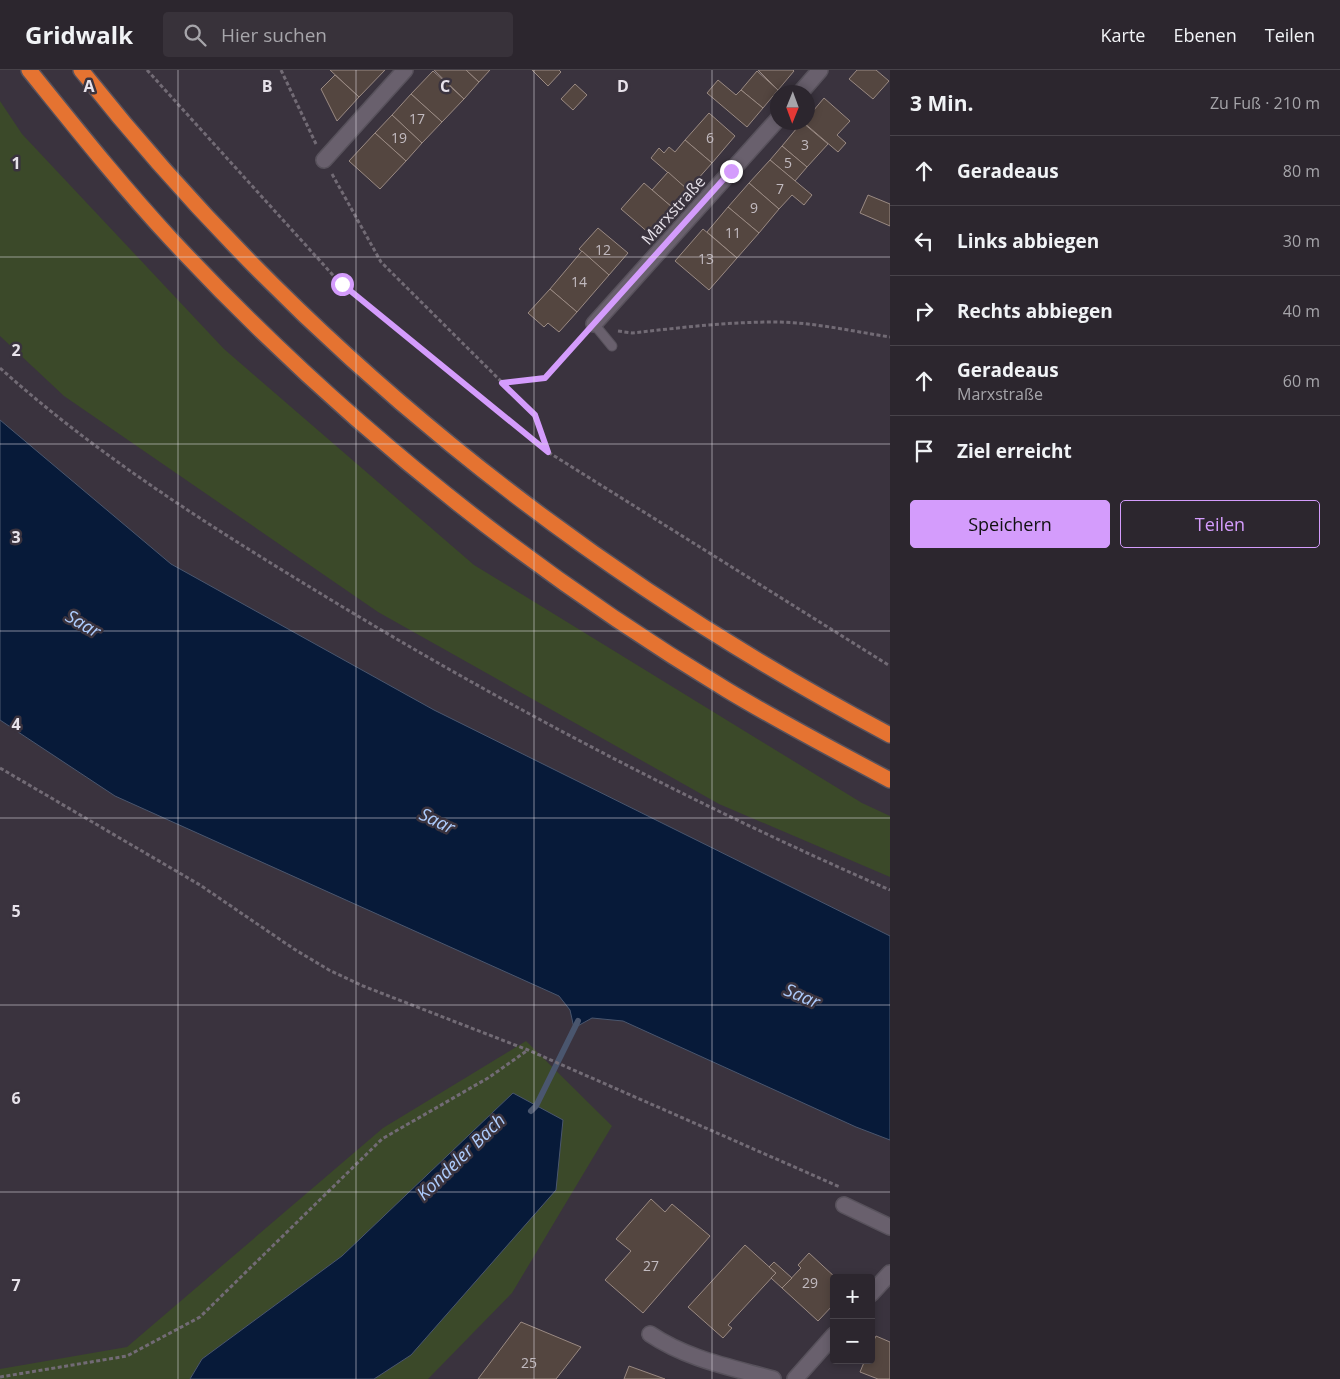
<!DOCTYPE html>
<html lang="de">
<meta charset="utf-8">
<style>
:root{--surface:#2c262e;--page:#38323a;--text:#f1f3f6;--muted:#a6a5aa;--line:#48434a;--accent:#d49cfc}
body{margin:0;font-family:"Open Sans",sans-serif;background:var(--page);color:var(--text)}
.controls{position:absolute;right:15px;bottom:15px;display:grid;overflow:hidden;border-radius:5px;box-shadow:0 2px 8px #0003}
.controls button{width:45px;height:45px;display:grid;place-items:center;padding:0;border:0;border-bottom:1px solid var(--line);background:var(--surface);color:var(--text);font:25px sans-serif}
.compass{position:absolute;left:770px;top:15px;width:45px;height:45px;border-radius:50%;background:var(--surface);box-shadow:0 2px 8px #0003;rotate:181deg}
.stop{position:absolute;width:15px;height:15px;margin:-11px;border:4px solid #d49cfc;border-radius:50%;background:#fff}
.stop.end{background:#d49cfc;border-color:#fff;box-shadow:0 1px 5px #0008}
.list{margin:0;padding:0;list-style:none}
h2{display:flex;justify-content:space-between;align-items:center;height:65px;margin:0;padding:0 20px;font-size:21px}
h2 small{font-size:16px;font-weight:400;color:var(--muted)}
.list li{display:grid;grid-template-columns:32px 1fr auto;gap:15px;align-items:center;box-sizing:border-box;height:70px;padding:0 20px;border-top:1px solid var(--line)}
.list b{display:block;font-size:19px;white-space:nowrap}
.list p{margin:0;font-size:16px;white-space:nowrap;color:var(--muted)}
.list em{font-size:16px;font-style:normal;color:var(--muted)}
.actions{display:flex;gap:10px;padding:15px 20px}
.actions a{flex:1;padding:11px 0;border:1px solid var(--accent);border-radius:5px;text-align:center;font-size:18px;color:var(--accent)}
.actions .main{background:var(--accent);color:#111}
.icon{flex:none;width:28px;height:28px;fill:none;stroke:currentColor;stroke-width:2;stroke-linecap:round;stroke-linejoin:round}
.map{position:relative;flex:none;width:890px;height:1309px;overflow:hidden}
header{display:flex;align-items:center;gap:30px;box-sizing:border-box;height:70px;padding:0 25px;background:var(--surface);border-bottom:1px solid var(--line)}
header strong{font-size:24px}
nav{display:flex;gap:28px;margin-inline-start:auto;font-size:18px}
.search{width:350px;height:45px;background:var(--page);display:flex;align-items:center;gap:12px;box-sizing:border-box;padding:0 18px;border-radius:5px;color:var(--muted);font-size:19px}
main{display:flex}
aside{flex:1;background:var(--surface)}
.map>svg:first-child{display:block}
.green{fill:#3b4929}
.water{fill:#071a39;stroke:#4a566e}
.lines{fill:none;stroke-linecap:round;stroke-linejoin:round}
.stream{stroke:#4a566e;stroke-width:6}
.building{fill:#544640;stroke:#9a8a83}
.service-casing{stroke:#58525c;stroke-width:11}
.minor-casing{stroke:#58525c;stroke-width:18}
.motorway-casing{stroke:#58525c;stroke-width:18}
.path{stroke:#726b75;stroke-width:3;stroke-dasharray:4 2.5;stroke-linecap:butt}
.service{stroke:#69606d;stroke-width:9}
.minor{stroke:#69606d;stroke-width:15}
.motorway{stroke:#e57331;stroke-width:15}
.route{stroke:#d49cfc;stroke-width:6}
.grid{fill:none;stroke:#e7e2ea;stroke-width:1;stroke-opacity:0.55}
.labels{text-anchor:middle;stroke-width:5;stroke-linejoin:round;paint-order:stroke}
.number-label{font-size:14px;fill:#c2bbc0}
.street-label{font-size:16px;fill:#e7e2ea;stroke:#3a333e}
.water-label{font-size:18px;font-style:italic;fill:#aeccfd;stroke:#3a333e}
.grid-label{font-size:16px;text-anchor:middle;font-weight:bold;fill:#e7e2ea;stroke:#3a333e;stroke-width:5;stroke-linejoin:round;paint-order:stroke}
</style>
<header>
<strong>Gridwalk</strong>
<div class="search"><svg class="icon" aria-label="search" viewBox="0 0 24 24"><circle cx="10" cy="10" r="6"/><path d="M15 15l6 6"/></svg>Hier suchen</div>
<nav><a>Karte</a><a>Ebenen</a><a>Teilen</a></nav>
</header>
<main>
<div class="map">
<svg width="890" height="1309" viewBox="0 0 890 1309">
<rect width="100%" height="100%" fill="#3a333e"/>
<g class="green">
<path d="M0 31 22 64 224 279 474 495 862 733 890 746V807L719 734 378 542 64 326 0 266Z"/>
<path d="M526 971 612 1056 512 1223 428 1309H374L411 1284 342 1186 202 1289 190 1309H0V1299L127 1277 383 1058Z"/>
</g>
<g class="water">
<path d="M0 350 171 494 434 640 890 866V1070L856 1057 623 951 592 948 574 958 570 940 559 926 115 726 0 650Z"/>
<path d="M513 1023 563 1050 556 1120 411 1285 374 1309H190L202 1289 342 1186Z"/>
</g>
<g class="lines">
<path class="stream" d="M531 1041 536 1036 578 951"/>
</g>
<g class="building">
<path d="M330 0H385L359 27Z"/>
<path d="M434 0H466L479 12 464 29Z"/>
<path d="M466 0H490L479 12Z"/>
<path d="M532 0H559L561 2 548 16Z"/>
<path d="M758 0H793L794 1 778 20Z"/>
<path d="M857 0H876L889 11 873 29 849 9Z"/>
<path d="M433 1 464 29 442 52 411 24Z"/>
<path d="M757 1 778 20 763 38 741 20Z"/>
<path d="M335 5 359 27 337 51 321 19Z"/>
<path d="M718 10 736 25 741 20 763 38 747 57 707 23Z"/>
<path d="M575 14 587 25 573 40 561 29Z"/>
<path d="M411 24 442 52 422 73 392 45Z"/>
<path d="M824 28 850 51 837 65 846 73 838 82 803 52H808V47Z"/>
<path d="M709 43 735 66 712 93 685 70Z"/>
<path d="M392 45 422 73 406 91 375 63Z"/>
<path d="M802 52 828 74 807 97 782 76Z"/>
<path d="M375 63 406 91 380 119 349 91Z"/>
<path d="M685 70 712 93 688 120 651 88 659 78 664 83 669 77 675 82Z"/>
<path d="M782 76 807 97 795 111 770 90Z"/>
<path d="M770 90 812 125 804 135 792 125 779 139 749 113Z"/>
<path d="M668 102 688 120 673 138 652 120Z"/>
<path d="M644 113 673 138 650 164 621 139Z"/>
<path d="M749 113 779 139 759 163 728 137Z"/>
<path d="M868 125 890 134V156L860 143Z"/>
<path d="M728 137 759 163 737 188 707 162Z"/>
<path d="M598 158 628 183 609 205 579 179Z"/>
<path d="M703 159 737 188 709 220 675 191Z"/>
<path d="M582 181 609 205 577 242 550 219Z"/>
<path d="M550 219 577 242 559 262 548 253 544 257 528 243Z"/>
<path d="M651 1129 665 1142 672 1134 710 1166 643 1243 605 1210 631 1181 616 1169Z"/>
<path d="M745 1175 776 1203 728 1255 732 1258 723 1268 688 1237Z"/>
<path d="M809 1183 836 1208H834V1234L818 1251 782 1218 801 1198 798 1195Z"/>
<path d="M774 1192 792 1208 782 1218 771 1208 776 1203 769 1197Z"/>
<path d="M521 1252 581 1277 556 1309H478Z"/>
<path d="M876 1266 890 1272V1309H878L860 1302 865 1290H871V1276Z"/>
<path d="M629 1296 665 1309H624Z"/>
</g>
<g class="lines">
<g class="service-casing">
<path id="service" d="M594 254 612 276"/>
</g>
<g class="minor-casing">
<g id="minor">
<path d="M801 22 820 0"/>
<path d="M324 90 405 0"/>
<path d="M594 254 778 49"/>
<path d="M844 1135 890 1157"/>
<path d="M871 1224 890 1203"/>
<path d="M650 1264C687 1289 730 1297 773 1309"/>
<path d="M795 1309 834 1265"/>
</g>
</g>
<g class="motorway-casing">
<g id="motorway">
<path d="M29 0C75 57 121 115 171 169 334 344 522 496 727 620 780 652 835 681 890 710"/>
<path d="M81 0C301 278 577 499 890 665"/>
</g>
</g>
<g class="path">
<path d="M147 0 341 214 548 382"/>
<path d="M281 0 316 74"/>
<path d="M332 104 381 192 535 345 548 382 890 596"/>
<path d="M618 261 632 263C678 258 725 252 773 252 812 252 851 261 890 267"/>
<path d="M0 298C98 386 211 457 323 525 505 636 695 735 890 820"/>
<path d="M503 313 545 308 583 266"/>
<path d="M0 698 200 815 294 879 329 900 363 916 528 980 840 1117"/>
<path d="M0 1307 127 1286 200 1247 382 1069 488 1008 528 980"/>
</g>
<use href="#service" class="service"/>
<use href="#minor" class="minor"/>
<use href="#motorway" class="motorway"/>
</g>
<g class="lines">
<path class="route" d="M342 214 548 382 535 345 502 313 545 308 731 101"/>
</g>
<path class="grid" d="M178 0V1309M356 0V1309M534 0V1309M712 0V1309M0 187H890M0 374H890M0 561H890M0 748H890M0 935H890M0 1122H890"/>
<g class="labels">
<g class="number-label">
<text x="417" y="54">17</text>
<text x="399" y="73">19</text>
<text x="710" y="73">6</text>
<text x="805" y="80">3</text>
<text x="788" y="98">5</text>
<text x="780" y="124">7</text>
<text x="754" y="143">9</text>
<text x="733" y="168">11</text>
<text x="603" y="185">12</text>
<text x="706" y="194">13</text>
<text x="579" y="217">14</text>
<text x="651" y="1201">27</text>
<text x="810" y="1218">29</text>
<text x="529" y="1298">25</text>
</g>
<g class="street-label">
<text transform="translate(673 140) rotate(-48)" y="6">Marxstraße</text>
</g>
<g class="water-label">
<text transform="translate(83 554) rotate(30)" y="6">Saar</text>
<text transform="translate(437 751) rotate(26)" y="6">Saar</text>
<text transform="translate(802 926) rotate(23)" y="6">Saar</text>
<text transform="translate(461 1087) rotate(-44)" y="6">Kondeler Bach</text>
</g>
</g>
<g class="grid-label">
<text x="89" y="22">A</text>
<text x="267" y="22">B</text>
<text x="445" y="22">C</text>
<text x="623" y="22">D</text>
<text x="16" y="99">1</text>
<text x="16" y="286">2</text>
<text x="16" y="473">3</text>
<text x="16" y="660">4</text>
<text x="16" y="847">5</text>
<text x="16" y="1034">6</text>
<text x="16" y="1221">7</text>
</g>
</svg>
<div class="controls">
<button>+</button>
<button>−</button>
</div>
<svg class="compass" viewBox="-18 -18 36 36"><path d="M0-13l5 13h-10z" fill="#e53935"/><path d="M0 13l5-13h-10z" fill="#a6a5aa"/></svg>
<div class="stop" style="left:342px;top:214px"></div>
<div class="stop end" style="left:731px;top:101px"></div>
</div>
<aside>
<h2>3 Min.<small>Zu Fuß · 210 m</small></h2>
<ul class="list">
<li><svg class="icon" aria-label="ahead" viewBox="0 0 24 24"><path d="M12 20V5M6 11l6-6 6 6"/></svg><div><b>Geradeaus</b></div><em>80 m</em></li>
<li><svg class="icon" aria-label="left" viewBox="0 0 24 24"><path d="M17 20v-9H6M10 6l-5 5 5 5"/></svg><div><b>Links abbiegen</b></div><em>30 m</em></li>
<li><svg class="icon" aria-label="right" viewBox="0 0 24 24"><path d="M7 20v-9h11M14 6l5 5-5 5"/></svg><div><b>Rechts abbiegen</b></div><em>40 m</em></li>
<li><svg class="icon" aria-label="ahead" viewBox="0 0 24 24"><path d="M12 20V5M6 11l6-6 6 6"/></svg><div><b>Geradeaus</b><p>Marxstraße</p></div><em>60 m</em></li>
<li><svg class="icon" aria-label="arrive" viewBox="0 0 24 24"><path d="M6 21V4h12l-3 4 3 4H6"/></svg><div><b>Ziel erreicht</b></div></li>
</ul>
<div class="actions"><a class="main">Speichern</a><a>Teilen</a></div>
</aside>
</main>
